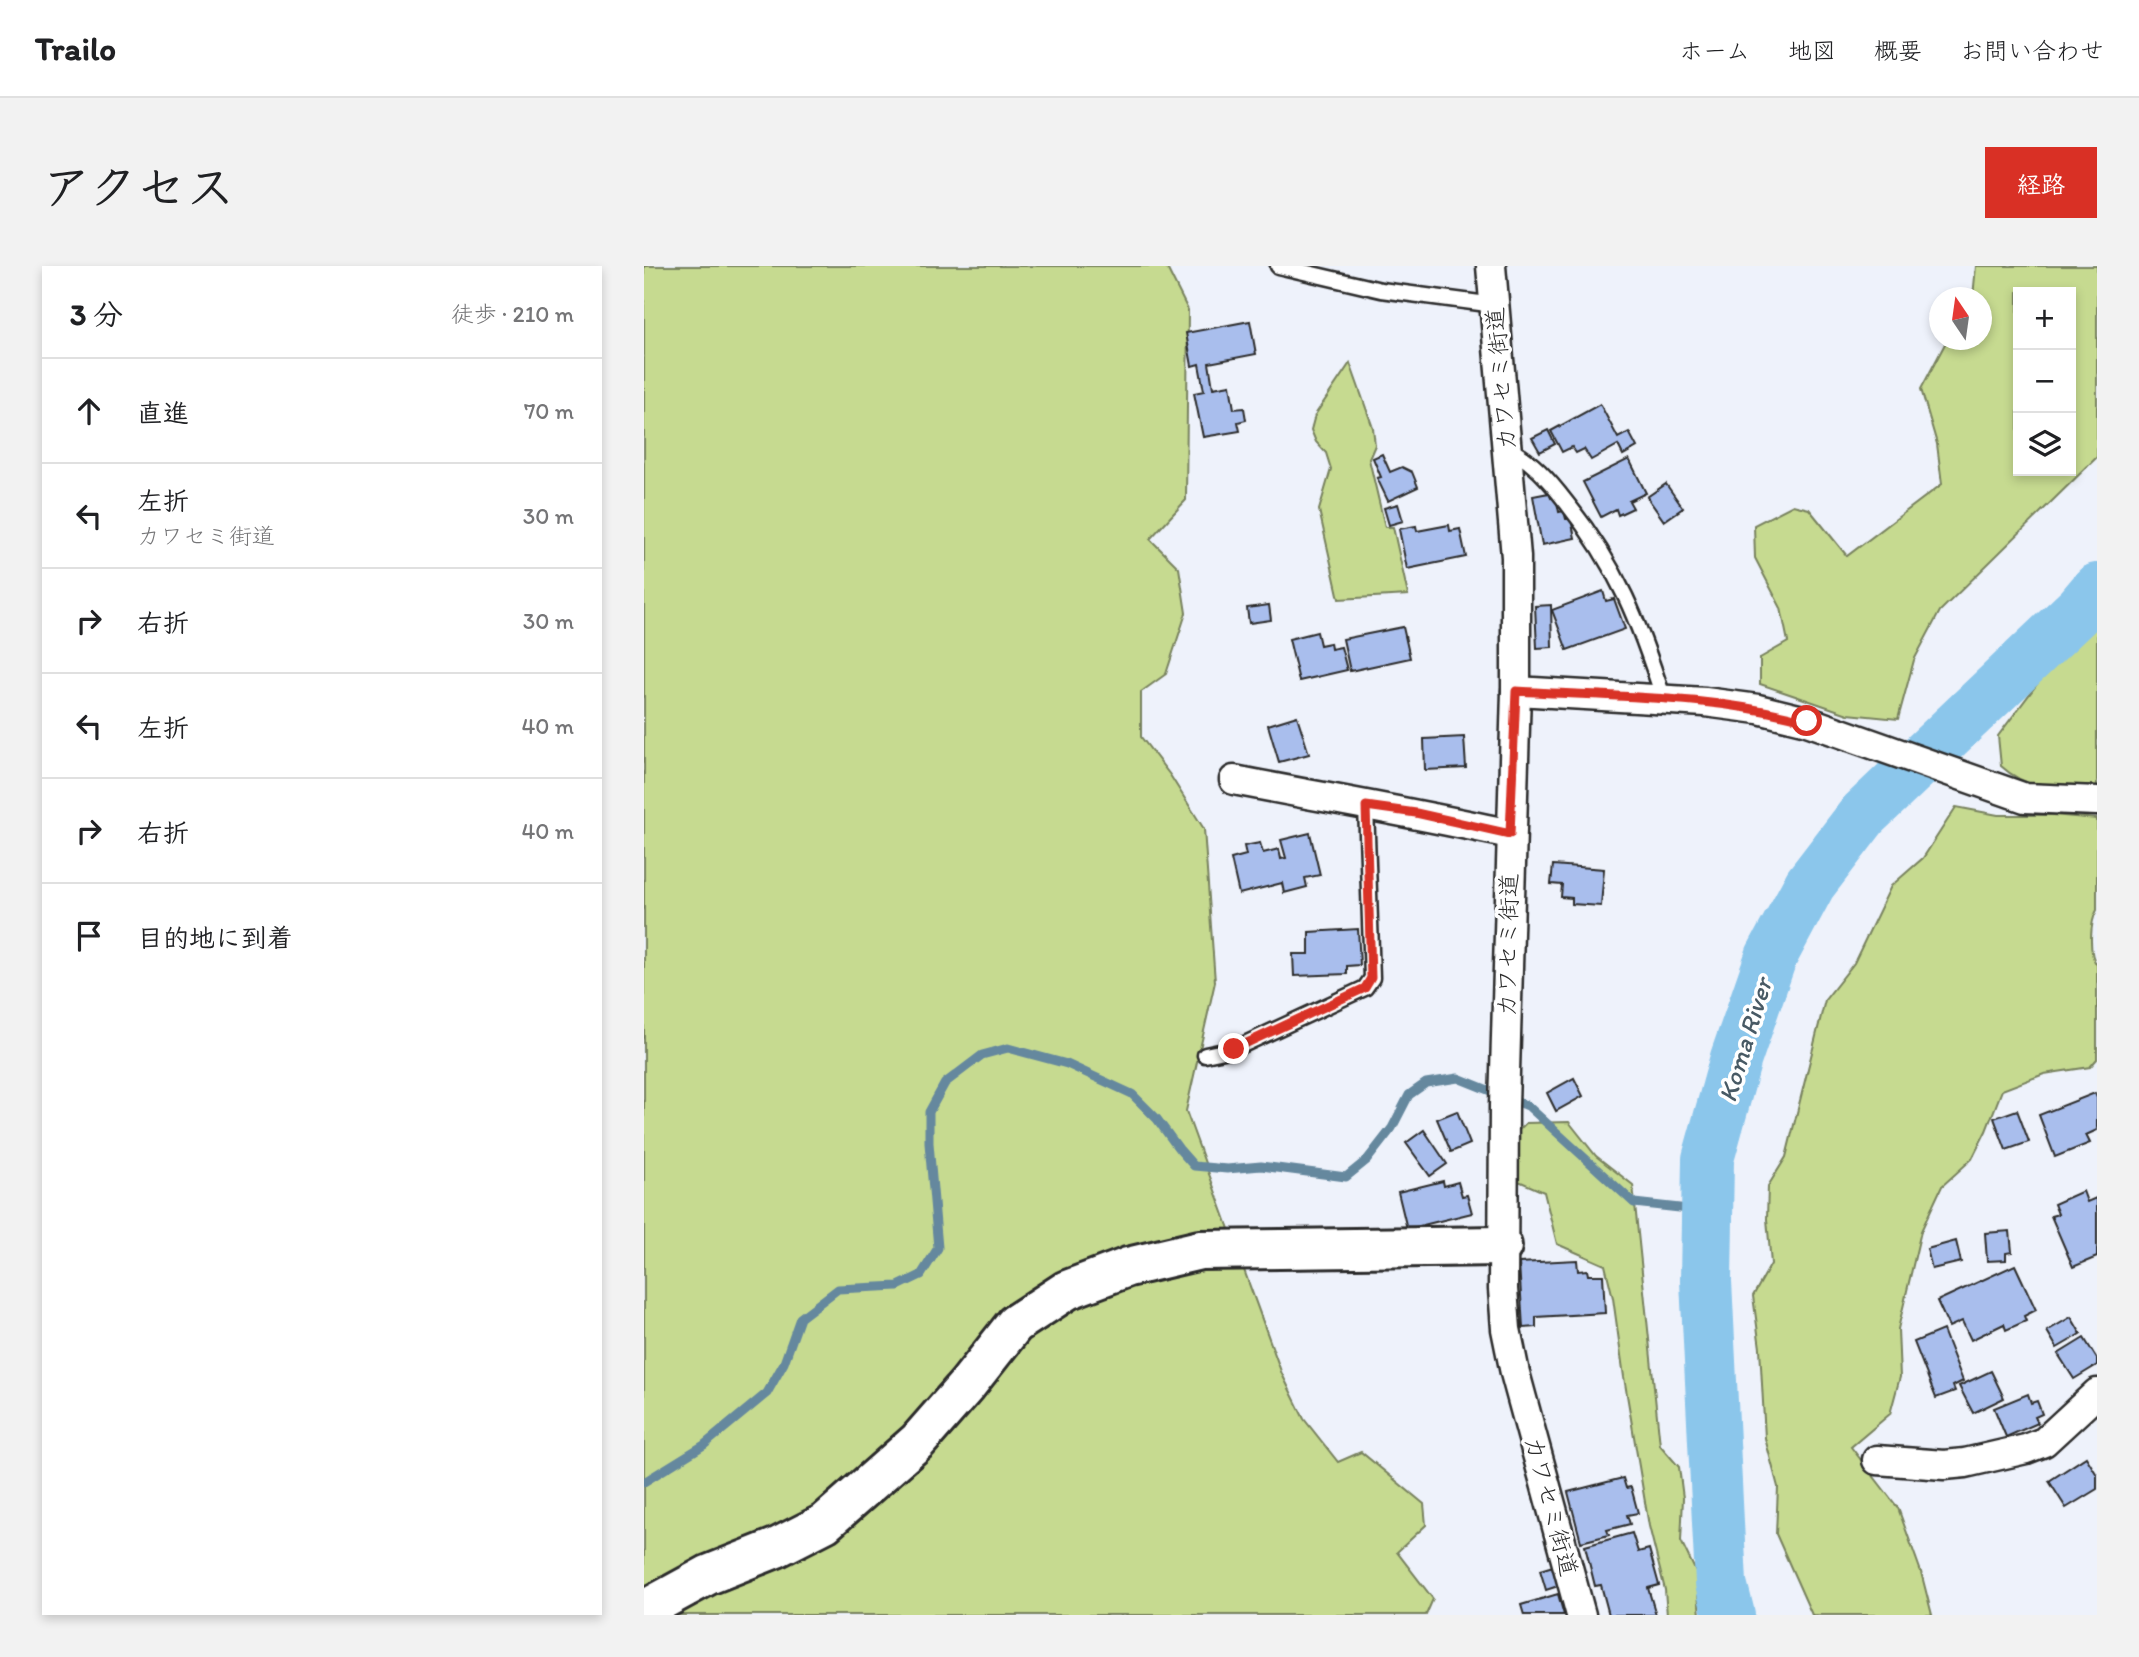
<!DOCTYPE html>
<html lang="ja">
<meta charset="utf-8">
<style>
:root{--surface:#fff;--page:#f2f2f2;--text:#202124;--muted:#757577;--line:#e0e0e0;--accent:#d93025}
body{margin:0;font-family:Itim,"Klee One",sans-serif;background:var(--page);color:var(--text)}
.controls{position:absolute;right:21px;top:21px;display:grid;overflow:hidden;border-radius:0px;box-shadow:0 4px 10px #0003}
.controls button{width:63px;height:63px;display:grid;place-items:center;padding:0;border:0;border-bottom:2px solid var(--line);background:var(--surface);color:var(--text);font:35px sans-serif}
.compass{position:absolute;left:1285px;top:21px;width:63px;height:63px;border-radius:50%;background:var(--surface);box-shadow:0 4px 10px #0003;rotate:347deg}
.stop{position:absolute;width:21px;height:21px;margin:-16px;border:5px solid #d93025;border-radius:50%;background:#fff}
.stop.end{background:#d93025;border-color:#fff;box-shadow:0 2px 7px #0008}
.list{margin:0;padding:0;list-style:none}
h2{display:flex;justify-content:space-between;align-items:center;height:91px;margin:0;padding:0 28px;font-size:30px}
h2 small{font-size:23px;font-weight:400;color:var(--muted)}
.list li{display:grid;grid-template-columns:46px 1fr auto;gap:21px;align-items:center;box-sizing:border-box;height:105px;padding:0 28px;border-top:2px solid var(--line)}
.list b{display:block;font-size:26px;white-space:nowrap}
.list p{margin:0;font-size:23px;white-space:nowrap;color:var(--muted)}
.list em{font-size:23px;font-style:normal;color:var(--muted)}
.icon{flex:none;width:38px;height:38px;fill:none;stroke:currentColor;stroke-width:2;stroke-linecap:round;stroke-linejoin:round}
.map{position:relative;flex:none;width:1453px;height:1349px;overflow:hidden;border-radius:0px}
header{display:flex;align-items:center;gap:42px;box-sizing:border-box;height:98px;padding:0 35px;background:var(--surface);border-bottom:2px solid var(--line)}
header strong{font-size:33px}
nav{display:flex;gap:38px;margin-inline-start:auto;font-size:24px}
.intro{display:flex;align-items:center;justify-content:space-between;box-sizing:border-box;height:168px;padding:0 42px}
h1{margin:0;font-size:49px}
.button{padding:18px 32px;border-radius:0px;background:var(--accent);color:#fff;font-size:24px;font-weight:700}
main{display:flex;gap:42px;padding:0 42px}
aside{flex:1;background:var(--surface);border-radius:0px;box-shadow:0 4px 10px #0003}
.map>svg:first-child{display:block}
.green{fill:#c6da90;stroke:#78825e;stroke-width:2;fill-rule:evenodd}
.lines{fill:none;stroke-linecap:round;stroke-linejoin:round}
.stream{stroke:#65889e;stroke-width:9}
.river{stroke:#8bc6eb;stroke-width:52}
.building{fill:#a9beed;stroke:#2b2b2b;stroke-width:2}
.lane-casing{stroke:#2b2b2b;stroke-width:19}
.street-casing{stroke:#2b2b2b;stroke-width:33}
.secondary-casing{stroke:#2b2b2b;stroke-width:44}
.lane{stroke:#fff;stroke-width:14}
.street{stroke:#fff;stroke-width:28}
.secondary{stroke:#fff;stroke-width:38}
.route{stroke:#d93025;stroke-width:9}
.labels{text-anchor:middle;stroke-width:7;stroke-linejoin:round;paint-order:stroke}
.street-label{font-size:24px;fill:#2b2b2b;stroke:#fff}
.water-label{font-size:26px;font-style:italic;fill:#485a65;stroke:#fff}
</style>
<header>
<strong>Trailo</strong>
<nav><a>ホーム</a><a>地図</a><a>概要</a><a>お問い合わせ</a></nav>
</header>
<div class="intro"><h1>アクセス</h1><a class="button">経路</a></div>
<main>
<aside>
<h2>3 分<small>徒歩 · 210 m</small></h2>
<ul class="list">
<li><svg class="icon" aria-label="ahead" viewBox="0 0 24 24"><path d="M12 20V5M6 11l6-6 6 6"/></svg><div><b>直進</b></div><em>70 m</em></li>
<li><svg class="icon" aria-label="left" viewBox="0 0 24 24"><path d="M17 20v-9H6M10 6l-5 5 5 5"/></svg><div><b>左折</b><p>カワセミ街道</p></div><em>30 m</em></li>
<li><svg class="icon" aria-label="right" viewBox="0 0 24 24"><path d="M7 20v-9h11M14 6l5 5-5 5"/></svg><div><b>右折</b></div><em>30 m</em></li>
<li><svg class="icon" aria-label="left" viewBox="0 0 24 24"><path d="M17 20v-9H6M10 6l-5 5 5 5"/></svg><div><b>左折</b></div><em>40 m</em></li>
<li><svg class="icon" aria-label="right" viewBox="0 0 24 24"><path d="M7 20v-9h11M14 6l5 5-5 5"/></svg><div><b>右折</b></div><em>40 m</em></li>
<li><svg class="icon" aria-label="arrive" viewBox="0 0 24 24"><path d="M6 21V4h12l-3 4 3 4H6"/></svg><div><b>目的地に到着</b></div></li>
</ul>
</aside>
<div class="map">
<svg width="1453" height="1349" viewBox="0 0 1453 1349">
<rect width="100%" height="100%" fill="#eef2fb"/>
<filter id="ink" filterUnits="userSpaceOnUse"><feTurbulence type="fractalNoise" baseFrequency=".0143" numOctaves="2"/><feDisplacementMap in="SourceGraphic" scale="14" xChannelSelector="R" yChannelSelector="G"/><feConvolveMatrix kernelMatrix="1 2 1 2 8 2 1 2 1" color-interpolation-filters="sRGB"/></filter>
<g filter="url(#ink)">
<g class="green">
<path d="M0 0H522L544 44 542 234 506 273 535 302 542 347 522 408 497 426V471L526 509 560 563 571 716 542 845 638 1108 660 1153 694 1196 717 1186 780 1238 782 1259 753 1286 789 1333 782 1349H0Z"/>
<path d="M1332 0H1453V191L1296 345 1270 394 1254 453 1204 448 1116 418V392L1144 376 1137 342 1111 292 1110 259 1149 239 1165 243 1203 290 1298 218 1293 178 1277 123 1303 74H1338V32L1329 31ZM1374 26H1427V205H1374Z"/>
<path d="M706 97 729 162 731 179 725 193 741 261H749L764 329 695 333 675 244 687 203 682 187 672 176 667 164 671 149Z"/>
<path d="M1453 345V521C1416 522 1386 527 1357 500L1354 470 1439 357Z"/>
<path d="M1312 541 1354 549H1408L1453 553V644C1446 656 1444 688 1453 699V793L1446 801 1400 808 1358 824 1342 865 1328 893 1298 920 1277 965 1254 1063 1256 1111 1246 1148 1207 1181 1254 1242 1277 1306 1288 1349H1168L1132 1268 1134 1221 1121 1172 1116 1082 1109 1030 1127 998 1123 953 1124 920 1142 891 1181 734 1210 697 1247 620 1279 592Z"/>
<path d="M925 856 952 890 989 919 1016 1179 1035 1201 1039 1232 1037 1275 1052 1306 1056 1349H1023L1021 1324 1005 1260 980 1111 969 1032 961 999 913 978 900 926 870 913 874 865 882 857Z"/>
</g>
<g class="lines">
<path class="stream" d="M0 1216 60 1179 123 1127 140 1097 156 1052 194 1023 254 1020 277 1009 294 982 285 877V846L301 817 338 789 364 782 423 798 488 828 513 853 535 883 550 900 583 903 617 900 702 911 723 894 748 862 765 829 782 817 814 812 884 840 990 937 1063 945"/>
<path class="river" d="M1085 1349 1077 1317 1062 1015 1064 893 1092 792 1127 691 1166 618 1219 549 1437 342 1453 323"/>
</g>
<g class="building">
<path d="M606 55 612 88 565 97 569 122 586 119 590 143 600 142 602 154 594 156 596 165 559 171 550 127 560 125 555 98 548 100 542 67Z"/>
<path d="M956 138 974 172 985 166 993 181 979 189 974 179 947 194 940 183 932 187 928 181 918 186 907 165Z"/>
<path d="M904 164 911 178 896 186 888 172Z"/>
<path d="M738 188 746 206 758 201 768 206 774 221 744 235 733 212 737 211 729 192Z"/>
<path d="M985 193 1002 227 985 235 989 242 974 249 972 243 957 251 939 216Z"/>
<path d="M1022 218 1039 242 1020 255 1003 231Z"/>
<path d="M905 227 907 232 912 231 915 246 920 245 922 253H927L931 272 898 279 889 230Z"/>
<path d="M754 238 759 255 745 259 740 242Z"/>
<path d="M805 259 806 265 816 263 822 291 763 303 755 263 772 260 773 265Z"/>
<path d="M959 325 962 335 970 333 981 363 923 384 908 344Z"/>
<path d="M625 339 627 354 605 357 603 342Z"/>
<path d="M907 339 908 381 893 382 891 340Z"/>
<path d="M759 361 766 392 706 405 699 373Z"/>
<path d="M673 366 676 379 686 377 687 383 697 381 703 404 655 415 645 373Z"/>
<path d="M653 450 665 488 635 496 624 459Z"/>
<path d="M820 471 822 502 781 504 780 473Z"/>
<path d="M666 567 676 609 661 612 663 621 640 627 638 617 595 628 587 593 602 589 600 580 616 577 619 587 635 583 637 593 642 592 637 574Z"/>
<path d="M909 599 960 603 957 640 928 638V632L917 631 918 619 907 618Z"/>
<path d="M714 663 716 699 703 700V708L650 710 649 688H665V666Z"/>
<path d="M930 812 939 830 912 845 903 827Z"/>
<path d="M1451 827 1453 832V864L1442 869 1446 877 1411 891 1395 849Z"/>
<path d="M1373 844 1385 876 1362 884 1350 852Z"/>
<path d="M813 845 826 878 807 886 793 853Z"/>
<path d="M780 864 803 898 786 910 762 877Z"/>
<path d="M799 915 800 920 814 916 818 930 823 929 828 947 763 963 754 926Z"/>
<path d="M1439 925 1443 936 1452 932 1453 934V991L1429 1001 1407 950 1414 948 1410 938Z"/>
<path d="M1366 965 1368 986 1362 987V994L1343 995 1341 967Z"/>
<path d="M1312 975 1317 996 1288 1003 1283 983Z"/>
<path d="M933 994 934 1005 943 1004 944 1009H959L961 1047 892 1051V1061L879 1062 875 997Z"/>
<path d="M1371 999 1392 1044 1380 1050 1382 1055 1362 1064 1360 1058 1327 1074 1318 1055 1305 1061 1293 1035Z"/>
<path d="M1427 1051 1437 1068 1413 1082 1403 1065Z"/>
<path d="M1299 1064 1319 1115 1309 1120 1311 1125 1292 1132 1270 1076Z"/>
<path d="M1440 1072 1453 1093V1099L1430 1113 1414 1088Z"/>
<path d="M1347 1105 1360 1132 1329 1147 1315 1120Z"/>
<path d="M1384 1128 1387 1137 1393 1135 1398 1148 1391 1151 1394 1157 1362 1171 1350 1142Z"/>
<path d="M1442 1191 1453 1209V1223L1422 1242 1405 1215Z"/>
<path d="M979 1212 982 1222 987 1221 994 1247 983 1249 986 1258 963 1264 965 1269 937 1276 924 1226Z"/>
<path d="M988 1267 994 1286 1005 1283 1015 1319 1004 1322 1012 1349H965L957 1319 951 1320 941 1280Z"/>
<path d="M909 1300 914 1320 902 1324 896 1304Z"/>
<path d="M914 1328 920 1349H880L877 1339Z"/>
</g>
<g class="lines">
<g class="lane-casing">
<g id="lane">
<path d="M634 0 737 24 851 39"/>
<path d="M863 182C888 194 905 214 922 236 974 301 995 356 1020 434"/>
<path d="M561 789 590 783 721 722 728 712 722 540"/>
</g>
</g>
<g class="street-casing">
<g id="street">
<path d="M847 0 872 291V425L860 840 859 1023 862 1063 871 1107 937 1349"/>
<path d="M872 425 1061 436 1114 443 1163 455 1381 532 1453 535"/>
<path d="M590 514C682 532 775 548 866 568"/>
<path d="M1233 1194 1300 1199 1321 1197 1382 1183 1400 1176 1453 1127"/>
</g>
</g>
<g class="secondary-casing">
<path id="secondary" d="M0 1344 64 1309 132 1282 181 1257 274 1175 323 1119 371 1058 423 1024 484 1001 556 984 858 980"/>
</g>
<use href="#lane" class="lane"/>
<use href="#street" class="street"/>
<use href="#secondary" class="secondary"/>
</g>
</g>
<g class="lines" filter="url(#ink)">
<path class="route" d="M590 783 721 722 727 712 722 540 772 547 866 568 872 425C969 431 1069 429 1163 455"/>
</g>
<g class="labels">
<g class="street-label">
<text transform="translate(857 113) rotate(-95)" y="8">カワセミ街道</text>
<text transform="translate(864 679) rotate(-89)" y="8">カワセミ街道</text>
<text transform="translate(907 1240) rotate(75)" y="8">カワセミ街道</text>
</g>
<g class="water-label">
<text transform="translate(1101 774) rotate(-73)" y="9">Koma River</text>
</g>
</g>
</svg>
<div class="controls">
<button>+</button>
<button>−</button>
<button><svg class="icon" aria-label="layers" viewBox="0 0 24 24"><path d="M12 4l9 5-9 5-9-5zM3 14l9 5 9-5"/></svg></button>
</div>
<svg class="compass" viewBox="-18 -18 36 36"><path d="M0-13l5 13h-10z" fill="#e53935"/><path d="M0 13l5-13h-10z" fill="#757577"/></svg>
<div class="stop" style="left:1163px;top:455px"></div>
<div class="stop end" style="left:590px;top:783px"></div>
</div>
</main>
